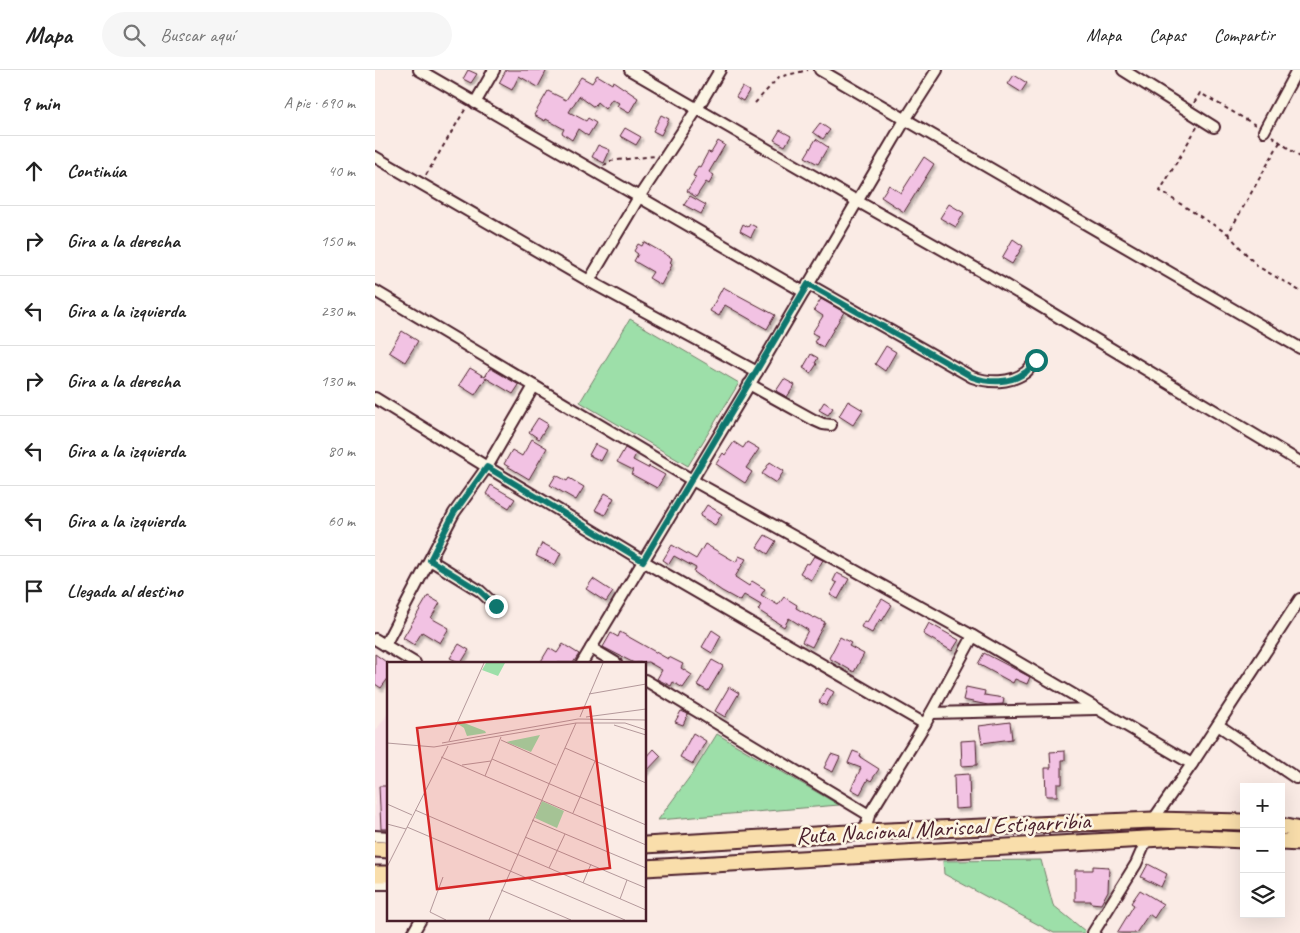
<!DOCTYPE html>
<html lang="es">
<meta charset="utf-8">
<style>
:root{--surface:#fff;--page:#f6f6f6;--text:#222;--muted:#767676;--line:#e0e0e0}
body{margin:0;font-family:Caveat,sans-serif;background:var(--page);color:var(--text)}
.controls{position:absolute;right:15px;bottom:15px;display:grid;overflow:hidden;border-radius:0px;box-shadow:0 5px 20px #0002}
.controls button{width:45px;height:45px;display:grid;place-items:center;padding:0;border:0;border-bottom:1px solid var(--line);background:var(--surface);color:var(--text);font:25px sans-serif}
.stop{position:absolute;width:15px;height:15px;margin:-11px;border:4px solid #0f766e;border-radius:50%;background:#fff}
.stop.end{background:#0f766e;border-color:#fff;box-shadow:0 1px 5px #0008}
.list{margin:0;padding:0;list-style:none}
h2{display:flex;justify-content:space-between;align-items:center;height:65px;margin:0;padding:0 20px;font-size:21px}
h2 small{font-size:16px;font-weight:400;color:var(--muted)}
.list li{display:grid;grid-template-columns:32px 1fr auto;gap:15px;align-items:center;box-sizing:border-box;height:70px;padding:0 20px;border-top:1px solid var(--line)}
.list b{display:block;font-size:19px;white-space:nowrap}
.list em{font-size:16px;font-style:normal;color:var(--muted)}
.icon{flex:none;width:28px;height:28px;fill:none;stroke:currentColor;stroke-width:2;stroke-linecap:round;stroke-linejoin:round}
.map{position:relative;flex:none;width:925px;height:863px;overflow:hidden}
header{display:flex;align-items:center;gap:30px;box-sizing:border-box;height:70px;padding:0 25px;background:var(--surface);border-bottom:1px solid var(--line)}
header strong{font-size:24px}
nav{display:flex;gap:28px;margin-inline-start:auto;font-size:18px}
.search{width:350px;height:45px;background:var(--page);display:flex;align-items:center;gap:12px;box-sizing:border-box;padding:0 18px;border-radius:28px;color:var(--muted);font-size:19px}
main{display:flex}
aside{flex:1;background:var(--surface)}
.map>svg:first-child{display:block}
.built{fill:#f8dfe4}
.green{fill:#9ddfa9;stroke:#747f6a}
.building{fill:#f2c2e3;stroke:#4a1f2b;filter:url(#shadow)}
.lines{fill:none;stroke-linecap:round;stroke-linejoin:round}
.minor-casing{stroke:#4a1f2b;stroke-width:14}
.highway-casing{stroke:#4a1f2b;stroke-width:19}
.path{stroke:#4a1f2b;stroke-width:2;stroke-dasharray:4 4;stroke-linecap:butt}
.minor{stroke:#fcf5e5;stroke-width:10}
.highway{stroke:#f9deab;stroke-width:15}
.route{stroke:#0f766e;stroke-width:6}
.labels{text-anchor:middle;stroke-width:5;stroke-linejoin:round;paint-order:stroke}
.street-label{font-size:24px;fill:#4a1f2b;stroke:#fcf5e5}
.inset-road{fill:none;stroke:#b4999b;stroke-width:1}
.view{fill:#d62828;fill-opacity:0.15;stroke:#d62828;stroke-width:2.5}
.inset-edge{fill:none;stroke:#4a1f2b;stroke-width:2.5}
</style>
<header>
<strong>Mapa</strong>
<div class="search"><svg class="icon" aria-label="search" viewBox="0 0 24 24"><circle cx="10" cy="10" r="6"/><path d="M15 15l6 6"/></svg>Buscar aquí</div>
<nav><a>Mapa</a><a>Capas</a><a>Compartir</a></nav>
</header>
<main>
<aside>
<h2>9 min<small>A pie · 690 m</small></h2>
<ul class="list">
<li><svg class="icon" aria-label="ahead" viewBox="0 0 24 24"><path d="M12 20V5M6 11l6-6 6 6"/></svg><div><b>Continúa</b></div><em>40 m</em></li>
<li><svg class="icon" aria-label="right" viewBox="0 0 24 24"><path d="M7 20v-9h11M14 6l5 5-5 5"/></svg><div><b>Gira a la derecha</b></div><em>150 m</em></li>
<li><svg class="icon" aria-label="left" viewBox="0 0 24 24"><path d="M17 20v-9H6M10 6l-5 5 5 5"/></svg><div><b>Gira a la izquierda</b></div><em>230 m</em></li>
<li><svg class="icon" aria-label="right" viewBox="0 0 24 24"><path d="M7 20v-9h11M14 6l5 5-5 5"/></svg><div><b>Gira a la derecha</b></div><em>130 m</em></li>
<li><svg class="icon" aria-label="left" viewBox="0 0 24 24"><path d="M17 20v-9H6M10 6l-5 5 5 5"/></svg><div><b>Gira a la izquierda</b></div><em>80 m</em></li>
<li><svg class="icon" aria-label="left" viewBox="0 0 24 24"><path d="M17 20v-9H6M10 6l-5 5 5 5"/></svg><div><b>Gira a la izquierda</b></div><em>60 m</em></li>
<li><svg class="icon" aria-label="arrive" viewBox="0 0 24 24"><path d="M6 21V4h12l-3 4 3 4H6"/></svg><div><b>Llegada al destino</b></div></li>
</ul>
</aside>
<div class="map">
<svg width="925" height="863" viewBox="0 0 925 863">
<defs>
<filter id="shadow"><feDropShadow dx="2" dy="3" stdDeviation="1" flood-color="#0004"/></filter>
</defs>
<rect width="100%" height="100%" fill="#faebe5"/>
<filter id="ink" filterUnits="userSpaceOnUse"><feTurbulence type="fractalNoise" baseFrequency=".02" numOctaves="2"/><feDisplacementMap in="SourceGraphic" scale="10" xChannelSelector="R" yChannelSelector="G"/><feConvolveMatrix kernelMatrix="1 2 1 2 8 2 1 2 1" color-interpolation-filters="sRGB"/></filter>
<g filter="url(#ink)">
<path class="built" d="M14 642V770L0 768V662Z"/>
<g class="green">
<path d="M255 249 364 313 313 396 205 332Z"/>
<path d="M342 664 464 735 283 750 319 701Z"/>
<path d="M666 790 678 835 710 861 709 863H679L569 804 568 791Z"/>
</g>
<g class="building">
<path d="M93 0 102 4 96 13 88 9Z"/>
<path d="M131 0H172L163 17 144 6 137 20 124 13Z"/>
<path d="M222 5 237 14 238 11 263 28 254 43 242 36 244 33 237 29 230 39 222 32 219 37 204 26 194 42 211 51 213 48 221 53 213 66 203 59 197 70 187 63 189 59 171 49 170 51 159 45 173 21 191 30 206 7 217 13Z"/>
<path d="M639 5 652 13 646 22 633 14Z"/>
<path d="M367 17 374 21 368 31 361 27Z"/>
<path d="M286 45 294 49 286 65 278 61Z"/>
<path d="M445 53 455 60 448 69 438 62Z"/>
<path d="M250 58 266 67 261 75 245 66Z"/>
<path d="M405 60 416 66 410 76 399 70Z"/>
<path d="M441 69 453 77 443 94 430 87Z"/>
<path d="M343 71 350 75 334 102 339 105 334 114 331 112 321 127 312 121 321 107 318 106 323 96 325 97 333 82 336 83Z"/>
<path d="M223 75 235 80 229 93 217 87Z"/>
<path d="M549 87 559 94 529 142 506 127 514 115 526 123Z"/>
<path d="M315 126 331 135 326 144 309 135Z"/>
<path d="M574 134 589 143 581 157 565 148Z"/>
<path d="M368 154 373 157 375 154 381 157 376 167 365 161Z"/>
<path d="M638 169 648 176 637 194 627 188Z"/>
<path d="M269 172 297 188 295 193 297 195 286 215 274 208 278 202 259 191 263 184 259 181 263 174 267 176Z"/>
<path d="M348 217 400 245 392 259 350 235 344 246 335 241Z"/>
<path d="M446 229 469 242 448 277 439 272 443 266 437 263 448 246 439 240Z"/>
<path d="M27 261 43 271 30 292 14 282Z"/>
<path d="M511 276 521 282 510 301 500 294Z"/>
<path d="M436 284 443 288 440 293 442 294 436 303 428 298Z"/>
<path d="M95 298 110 307 115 298 144 315 138 324 111 308 100 325 84 315Z"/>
<path d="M409 309 420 315 412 327 401 321Z"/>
<path d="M473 331 488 340 478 355 464 346Z"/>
<path d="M449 332 458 338 453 345 444 340Z"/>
<path d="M163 348 173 354 164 369 154 362Z"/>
<path d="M157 369 172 378 154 409 129 394 137 380 147 386Z"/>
<path d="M359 372 368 378 372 372 384 379 371 398 377 402 370 413 341 394 348 383 350 385Z"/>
<path d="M220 374 232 380 226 391 214 385Z"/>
<path d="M250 378 261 384 258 390 273 398 274 396 290 405 282 418 256 404 258 400 242 392Z"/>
<path d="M395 392 409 401 401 413 387 404Z"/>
<path d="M181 405 192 411 194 408 209 417 201 430 175 415Z"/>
<path d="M116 415 140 429 134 438 111 424Z"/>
<path d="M230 423 239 428 230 445 220 440Z"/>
<path d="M332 435 347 444 340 455 325 446Z"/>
<path d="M390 465 401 471 393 484 382 477Z"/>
<path d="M167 473 186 483 180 495 161 486Z"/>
<path d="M330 474 361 492 364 486 371 489 360 507 374 516 377 511 390 519 386 525 403 535 409 527 422 535 421 538 439 548 440 547 450 552 437 577 427 572 433 560 414 548 409 557 383 540 386 535 369 525 365 531 347 521 319 502 321 498 299 486 294 494 288 490 297 475 321 489Z"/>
<path d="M439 486 448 490 436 510 425 503 431 493 434 494Z"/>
<path d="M462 503 474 509 463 529 455 525 462 513 458 511Z"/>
<path d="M218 509 238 522 231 532 211 519Z"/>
<path d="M53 526 65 533 56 548 74 558 65 573 47 562 39 575 28 568Z"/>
<path d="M507 529 517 535 507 551 505 549 497 563 486 557 489 551 492 552Z"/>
<path d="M554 553 584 570 577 581 548 564Z"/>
<path d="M337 560 346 566 337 583 327 577Z"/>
<path d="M245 562 293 589 294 587 308 594 306 598 317 605 308 618 298 612 296 616 282 609 287 600 273 592 259 593 228 577 236 563 243 567Z"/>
<path d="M465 567 476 573 474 576 489 584 479 602 454 588Z"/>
<path d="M84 574 94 580 86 593 75 588Z"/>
<path d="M188 574 204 584 198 593H165L174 578 182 583Z"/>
<path d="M609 583 655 607 652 614 640 609 638 613 603 594Z"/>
<path d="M0 584 14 594V607L6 618 0 614Z"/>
<path d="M337 590 348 596 333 621 322 615Z"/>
<path d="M354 617 364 623 350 647 340 641Z"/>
<path d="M591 617 610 621 609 625 629 628 628 634 613 635 588 630Z"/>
<path d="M452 618 459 622 451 636 444 632Z"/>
<path d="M306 641 313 644 308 655 300 652Z"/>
<path d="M635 652 637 669 607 673 604 656Z"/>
<path d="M318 663 331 671 318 694 305 687Z"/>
<path d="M601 670 602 695 587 696 586 671Z"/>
<path d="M279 679 286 686 270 703V689Z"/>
<path d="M478 681 486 684 485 687 504 699 496 711 493 709 485 724 476 719 486 698 473 693Z"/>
<path d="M690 681V690H687V714H682V726H671L670 698H676L675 682Z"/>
<path d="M456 684 465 687 458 702 449 698Z"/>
<path d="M594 704 595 738 580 739 579 705Z"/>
<path d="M4 716H14V759H6Z"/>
<path d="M773 794 792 804 786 817 766 807Z"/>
<path d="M718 796 734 797 733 821 726 834 716 833V831H700V800H718Z"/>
<path d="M765 820 788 834 779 848 774 844 761 863H742L759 835 756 833Z"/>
</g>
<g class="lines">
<g class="minor-casing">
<g id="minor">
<path d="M44 0 429 222"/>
<path d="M255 0 482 131 625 212 925 392"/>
<path d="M445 0 925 278"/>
<path d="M748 0 839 57"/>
<path d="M100 33 119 0"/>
<path d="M889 61 922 0"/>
<path d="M0 87 214 211 382 302"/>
<path d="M214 211 264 127 322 39 345 0"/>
<path d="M433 214 597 307C614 313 635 314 651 302 654 299 658 294 661 290"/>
<path d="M0 221 317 410 598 566 550 654 494 745 490 762"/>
<path d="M374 314 439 350 448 354 456 355"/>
<path d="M159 316 112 397 268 491 550 654"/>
<path d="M0 328 112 397 79 443 10 575"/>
<path d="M55 490 105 521 121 536"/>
<path d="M598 566 817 694"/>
<path d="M0 569 40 593"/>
<path d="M216 578 241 593"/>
<path d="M207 593 382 302 530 50 562 0"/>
<path d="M270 610 494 745"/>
<path d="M556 643 722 639"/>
<path d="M843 655 921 708"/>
<path d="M778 750 817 694 925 529"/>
<path d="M0 766 14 767"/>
<path d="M0 814H14"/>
<path d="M38 863 46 849"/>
<path d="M718 863 761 794 772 769"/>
</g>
</g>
<g class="highway-casing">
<g id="highway">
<path d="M906 756 925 760"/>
<path d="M906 772 925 773"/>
<path d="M270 775 490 762 778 750 869 752"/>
<path d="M0 779 14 780"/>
<path d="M270 798 805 767 869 770"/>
<path d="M0 804H14"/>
</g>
</g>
<g class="path">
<path d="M380 33 404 7 433 0"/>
<path d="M819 33 825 23 882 56"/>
<path d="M822 57 785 121 853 164 905 72"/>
<path d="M897 66 925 87"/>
<path d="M229 96 234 91 280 86"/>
<path d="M51 105 91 38"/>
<path d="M853 164 882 196 925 221"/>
</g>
<use href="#minor" class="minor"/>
<use href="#highway" class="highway"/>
</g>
</g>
<g class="lines" filter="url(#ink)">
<path class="route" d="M121 536 105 521 55 490 79 443 112 397 268 491 433 214 597 307C614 313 635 314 651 302 654 299 658 294 661 290"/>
</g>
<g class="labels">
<g class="street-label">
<text transform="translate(568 758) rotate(-3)" y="8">Ruta Nacional Mariscal Estigarribia</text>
</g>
</g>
<g transform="translate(12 592)">
<rect width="259" height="259" fill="#faebe5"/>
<path d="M99 1H118L111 14 95 8ZM72 59 98 69 99 71 80 74 77 66 71 62ZM153 73 144 90 119 80ZM155 139 177 149 170 166 148 156Z" fill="#9ddfa9"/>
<path class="inset-road" d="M202 32 259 22M193 55 216 1M199 55 259 47M227 63 259 73M114 75 98 114 259 183M114 78 169 103M62 79 97 1M0 81 47 85 189 61H238L259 68M55 81 191 57 259 58M178 86 259 121M54 95 98 114M105 97 193 135 186 151M208 99 193 135 259 163M75 103 104 99M0 142 25 153M28 148 259 248M145 158 259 206M0 162 19 167M20 165 238 258M138 175 259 226M0 205 61 84M162 206 178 172M56 215 43 250 59 258M196 221 204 202M114 228 184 258M233 237 240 218M102 258 189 61"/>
<path class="view" d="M203 45 223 206 50 227 30 66Z"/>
<rect width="259" height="259" class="inset-edge"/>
</g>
</svg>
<div class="controls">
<button>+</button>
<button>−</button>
<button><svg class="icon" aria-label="layers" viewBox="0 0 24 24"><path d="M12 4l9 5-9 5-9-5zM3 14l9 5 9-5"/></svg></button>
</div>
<div class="stop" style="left:661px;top:290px"></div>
<div class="stop end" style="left:121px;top:536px"></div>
</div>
</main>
